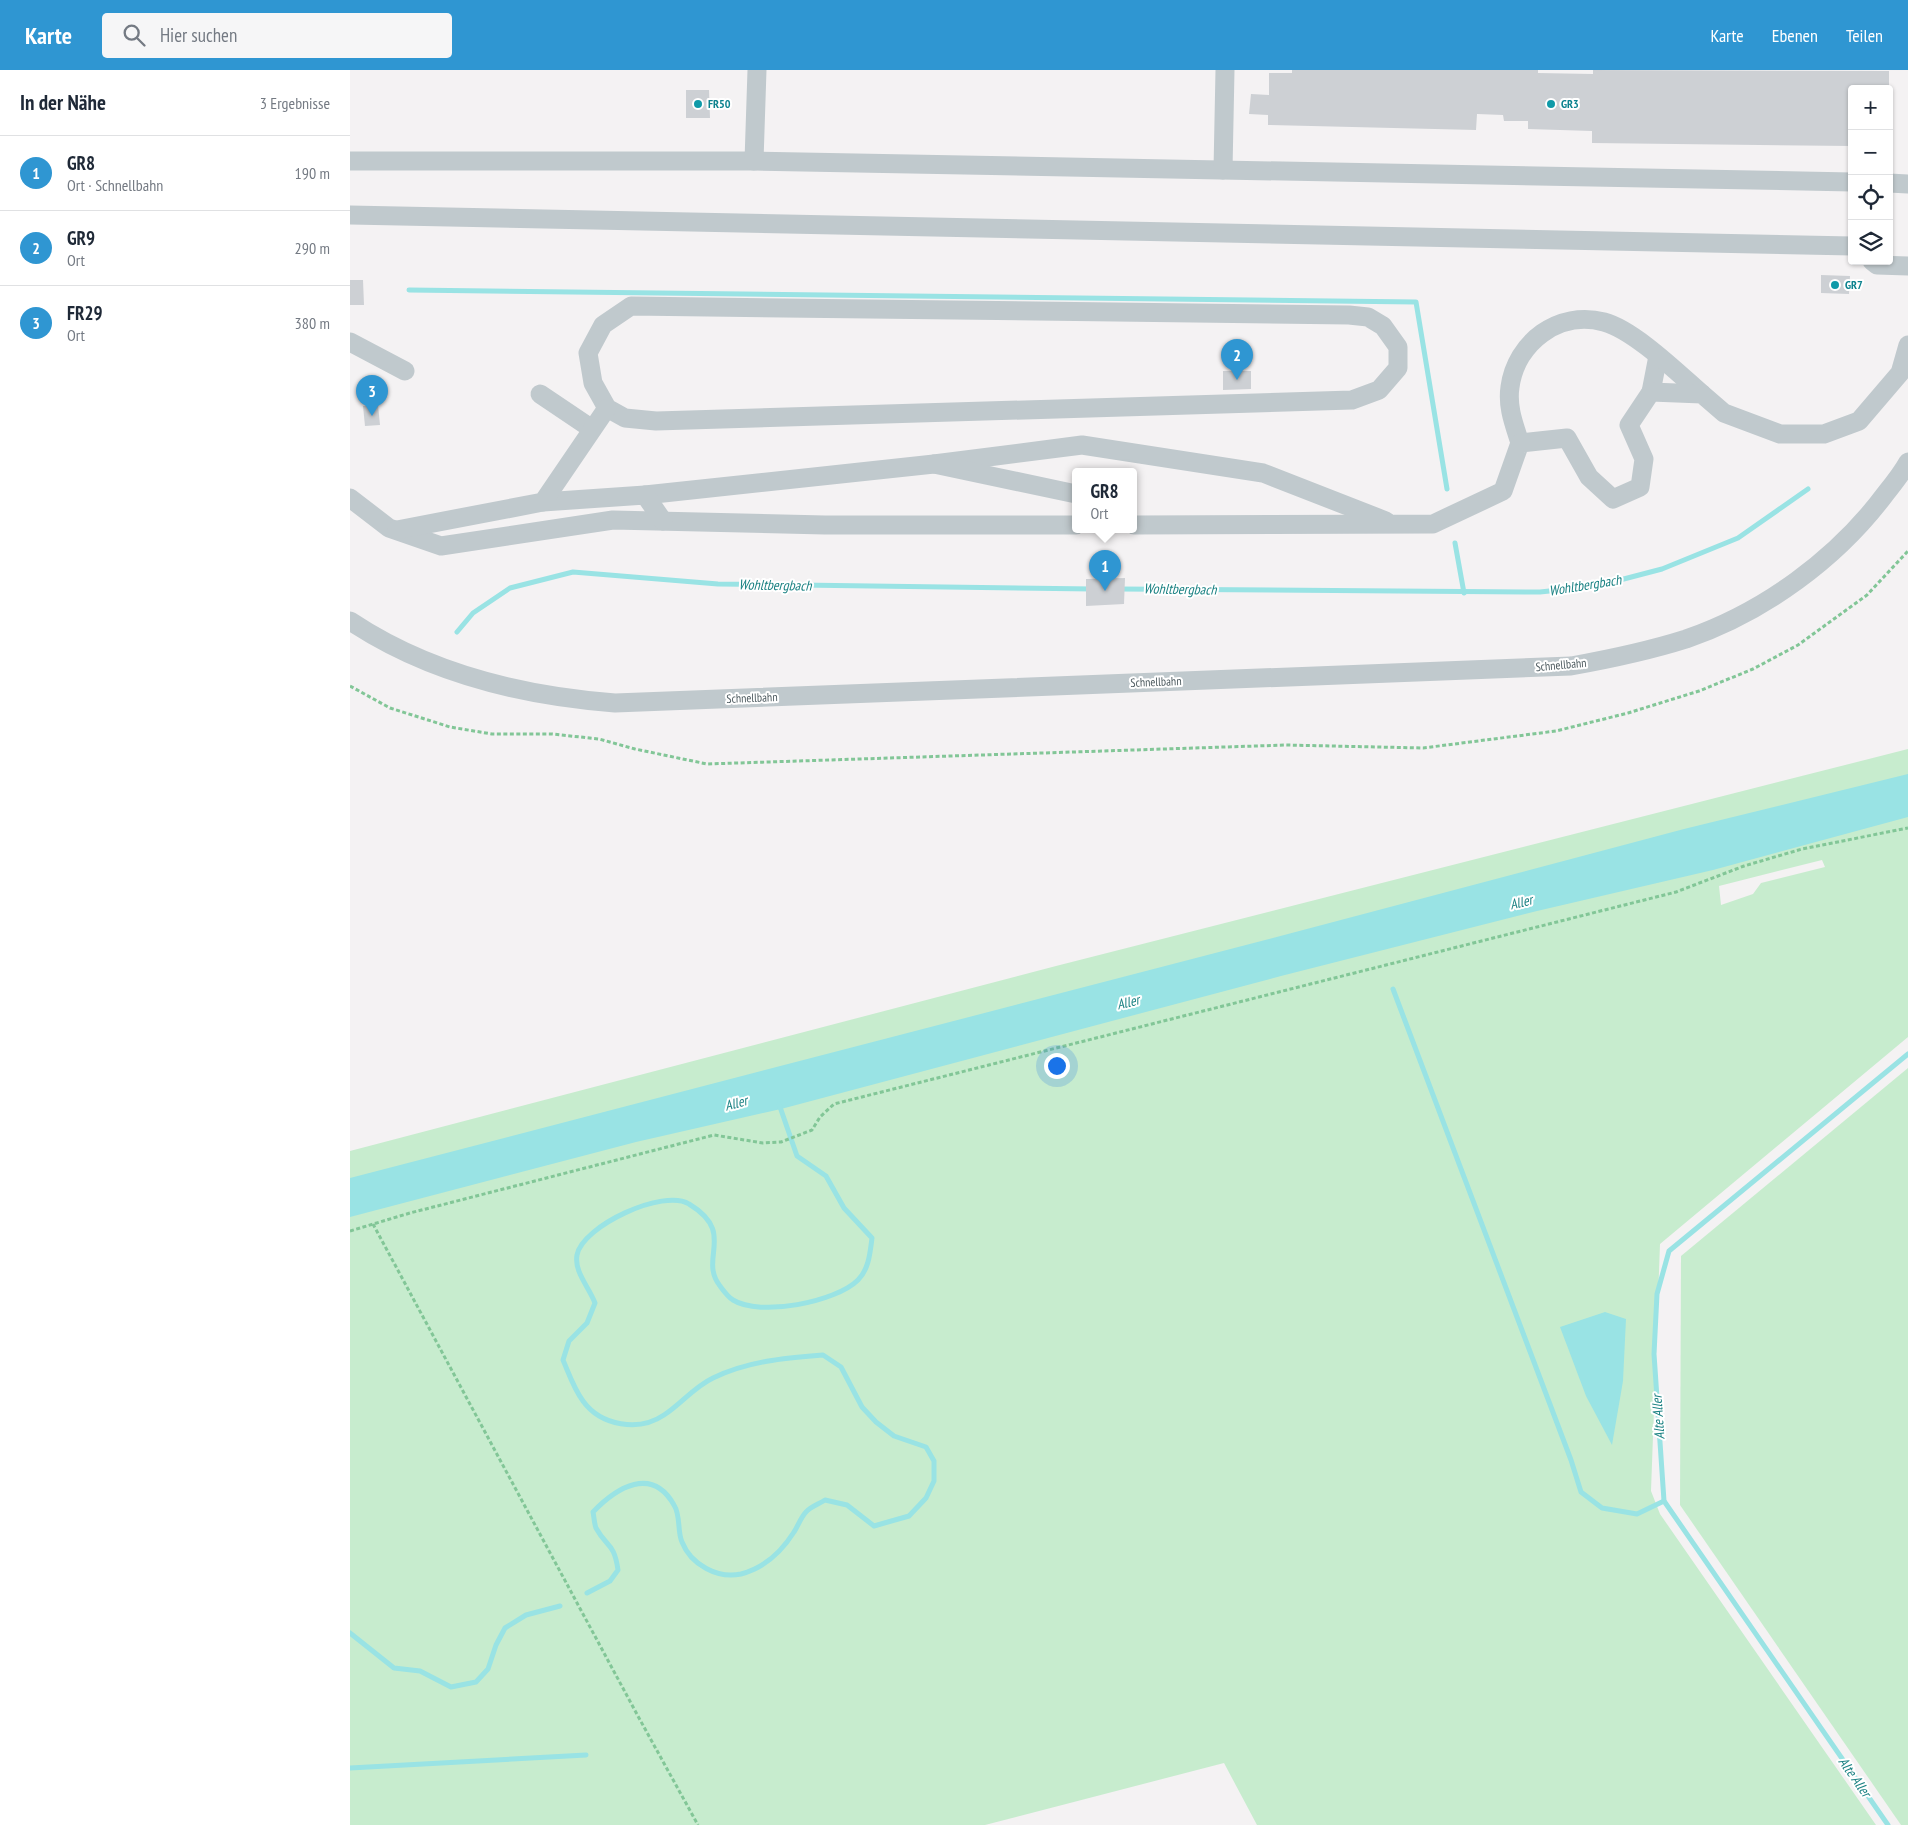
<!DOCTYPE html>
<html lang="de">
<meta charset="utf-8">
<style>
:root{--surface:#fff;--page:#f6f6f7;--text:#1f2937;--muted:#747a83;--line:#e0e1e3;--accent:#2f96d2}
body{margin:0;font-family:"PT Sans Narrow",sans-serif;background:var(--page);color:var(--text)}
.controls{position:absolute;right:15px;top:15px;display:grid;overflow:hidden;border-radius:5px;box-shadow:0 1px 4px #0004}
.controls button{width:45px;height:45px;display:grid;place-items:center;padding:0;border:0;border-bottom:1px solid var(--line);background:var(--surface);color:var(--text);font:25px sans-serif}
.you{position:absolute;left:706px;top:995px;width:18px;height:18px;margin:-12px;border:4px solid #fff;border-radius:50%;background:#1a73e8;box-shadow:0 0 0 8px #1a73e833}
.badge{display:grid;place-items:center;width:32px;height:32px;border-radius:50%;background:var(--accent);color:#fff;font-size:16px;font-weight:700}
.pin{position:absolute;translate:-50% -41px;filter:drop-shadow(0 1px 2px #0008)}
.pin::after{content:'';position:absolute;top:26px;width:18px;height:15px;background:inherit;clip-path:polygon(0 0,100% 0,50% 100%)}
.popup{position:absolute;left:722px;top:398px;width:65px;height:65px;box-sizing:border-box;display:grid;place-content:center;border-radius:5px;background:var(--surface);filter:drop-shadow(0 1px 4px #0005);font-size:16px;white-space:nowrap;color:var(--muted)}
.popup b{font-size:19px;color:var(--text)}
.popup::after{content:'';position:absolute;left:50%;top:100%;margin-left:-10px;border:10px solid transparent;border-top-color:var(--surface)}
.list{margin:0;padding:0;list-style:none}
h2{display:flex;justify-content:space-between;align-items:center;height:65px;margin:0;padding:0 20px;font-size:21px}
h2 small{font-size:16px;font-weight:400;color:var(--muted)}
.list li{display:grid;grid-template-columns:32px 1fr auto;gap:15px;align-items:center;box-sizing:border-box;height:75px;padding:0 20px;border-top:1px solid var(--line)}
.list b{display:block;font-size:19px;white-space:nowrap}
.list p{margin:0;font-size:16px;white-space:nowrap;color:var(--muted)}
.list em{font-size:16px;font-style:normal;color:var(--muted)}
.icon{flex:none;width:28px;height:28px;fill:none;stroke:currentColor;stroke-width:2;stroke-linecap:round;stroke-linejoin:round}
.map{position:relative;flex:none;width:1558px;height:1755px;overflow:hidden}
header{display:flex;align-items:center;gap:30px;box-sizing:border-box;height:70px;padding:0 25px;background:var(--accent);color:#fff}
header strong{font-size:24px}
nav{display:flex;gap:28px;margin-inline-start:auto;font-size:18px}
.search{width:350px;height:45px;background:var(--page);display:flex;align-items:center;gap:12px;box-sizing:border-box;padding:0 18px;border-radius:5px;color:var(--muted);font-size:19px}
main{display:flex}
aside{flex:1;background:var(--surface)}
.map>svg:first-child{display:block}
.green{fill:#c7ecce;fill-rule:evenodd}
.water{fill:#99e3e4}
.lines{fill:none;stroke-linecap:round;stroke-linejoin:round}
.stream{stroke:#99e3e4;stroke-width:5}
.building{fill:#cdd0d4}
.path{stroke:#82c697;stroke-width:3;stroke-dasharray:4 2.5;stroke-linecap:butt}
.street{stroke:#c0c9cd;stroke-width:19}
.culture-dot{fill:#0f9aa8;stroke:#fff;stroke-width:2}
.labels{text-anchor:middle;stroke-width:4;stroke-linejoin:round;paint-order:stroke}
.culture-label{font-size:12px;font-weight:bold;fill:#0d838f;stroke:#fff;text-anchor:start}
.street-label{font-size:12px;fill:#4c595e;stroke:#fff}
.water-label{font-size:14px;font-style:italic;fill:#1b8283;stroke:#fff}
</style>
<header>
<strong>Karte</strong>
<div class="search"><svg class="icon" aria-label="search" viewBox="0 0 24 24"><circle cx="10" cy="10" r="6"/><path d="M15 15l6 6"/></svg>Hier suchen</div>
<nav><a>Karte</a><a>Ebenen</a><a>Teilen</a></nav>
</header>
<main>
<aside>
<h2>In der Nähe<small>3 Ergebnisse</small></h2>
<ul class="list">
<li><span class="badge">1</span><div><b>GR8</b><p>Ort · Schnellbahn</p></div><em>190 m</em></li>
<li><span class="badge">2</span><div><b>GR9</b><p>Ort</p></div><em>290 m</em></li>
<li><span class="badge">3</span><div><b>FR29</b><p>Ort</p></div><em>380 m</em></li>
</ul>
</aside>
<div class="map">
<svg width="1558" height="1755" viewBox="0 0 1558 1755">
<rect width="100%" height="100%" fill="#f4f2f3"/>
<g class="green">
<path d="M1558 679V967L1310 1174 1301 1421 1310 1444 1526 1755H907L874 1693 635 1755H0V1081L706 896ZM1472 790 1475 797 1411 813 1403 824 1371 835 1369 816Z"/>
<path d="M1558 998V1755H1551L1330 1435 1331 1186Z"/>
</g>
<g class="water">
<path d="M1558 704V747L1363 800 1187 841 931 906 431 1039 286 1072 0 1147V1108L919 869 1334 759Z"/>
<path d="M1255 1242 1276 1249 1273 1311 1262 1375 1236 1326 1210 1257Z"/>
</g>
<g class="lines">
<g class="stream">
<path d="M59 220 1066 232 1097 419"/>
<path d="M1105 473 1114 523"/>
<path d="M769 519 1190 522 1247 516 1312 499 1388 468 1458 419"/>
<path d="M107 562 123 543 160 518 223 502 368 514 743 519"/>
<path d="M1043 919 1221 1390 1231 1422 1252 1438 1287 1444 1314 1431"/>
<path d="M237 1523 260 1511 268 1500C264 1472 257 1478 246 1458 244 1453 244 1446 243 1442 267 1417 302 1396 324 1435 331 1446 327 1461 332 1472 341 1495 368 1509 391 1504 414 1498 432 1481 444 1462 448 1456 451 1447 456 1442 460 1437 469 1434 475 1430L497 1435 524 1456 559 1446 576 1428 584 1411V1391L576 1377 544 1366 526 1352 512 1337 491 1297 473 1285C435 1288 398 1291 363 1308 344 1317 331 1334 314 1345 289 1362 251 1356 233 1331 224 1319 219 1304 213 1290L219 1271 237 1253 245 1233C239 1217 224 1202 227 1185 232 1156 314 1118 339 1134 387 1163 348 1188 370 1216 373 1220 378 1227 383 1230 410 1247 486 1232 508 1210 519 1199 520 1183 522 1168L494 1138 476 1106 447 1086 429 1034"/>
<path d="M0 1563 44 1598 70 1601 101 1617 126 1612 138 1599 146 1575 155 1558 176 1545 210 1536"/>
<path d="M0 1698 236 1685"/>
<path d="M1538 1755 1314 1431 1304 1284 1307 1224 1319 1181 1558 984"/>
</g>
</g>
<g class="building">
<path d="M942 0H1188V3L1243 4V0L1539 1V19H1502V76L1242 73V61L1178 59V51H1154L1153 45 1127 44 1126 60 918 55V45L899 44 901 24 919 25V3H942Z"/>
<path d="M336 20H359L360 48H336Z"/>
<path d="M1471 205 1500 206 1499 224 1471 223Z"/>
<path d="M0 210H13L14 235H0Z"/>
<path d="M873 301H901V319L873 320Z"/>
<path d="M28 335 30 355 15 356 13 336Z"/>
<path d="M775 508 774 534 736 536V509Z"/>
</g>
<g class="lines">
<g class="path">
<path d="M0 616 40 638 100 657 142 664H202L249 669 285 679 357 694 936 675 1073 678 1206 661 1278 643 1349 621 1403 599 1448 575 1517 525 1558 481"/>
<path d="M23 1154 289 1648 348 1755"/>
<path d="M0 1161 60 1143 364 1065 413 1073 431 1072 462 1060 470 1047 484 1034 1326 822 1394 796 1452 779 1558 758"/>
</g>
<g class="street">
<path d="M0 91H404L1502 112"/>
<path d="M404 91 407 0"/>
<path d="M873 100 875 0"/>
<path d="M1539 113 1558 114"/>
<path d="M0 145 1502 176"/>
<path d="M1522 191 1527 195 1558 196"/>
<path d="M281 236 999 245 1018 247 1033 256 1048 277V298L1029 320 1002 330 306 351 275 348 257 338 243 313 238 283 253 255Z"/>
<path d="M0 272 55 301"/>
<path d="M1301 322 1308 286"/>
<path d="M190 324 242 359"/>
<path d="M1170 373C1164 354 1157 337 1160 317 1166 272 1209 240 1254 252 1284 260 1328 303 1352 324"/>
<path d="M584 394 732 375 913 403 1036 451"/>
<path d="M295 425 584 394 726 424"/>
<path d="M0 428 39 458 91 476 263 450 475 455H726"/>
<path d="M193 432 295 425 313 451"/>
<path d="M784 455 1083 454 1153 421 1170 373 1217 368 1239 407 1263 429 1290 417 1294 389 1279 355 1301 322 1352 324 1374 343 1430 364H1474L1509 351 1550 303 1558 275"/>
<path d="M47 460 193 432 257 338"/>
<path d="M0 551C78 603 172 626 265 633L1221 596C1260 589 1298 581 1336 569 1414 542 1487 489 1536 423 1544 413 1552 403 1558 392"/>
</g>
</g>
<g class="culture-dot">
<circle cx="348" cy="34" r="5"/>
<circle cx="1201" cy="34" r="5"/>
<circle cx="1485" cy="215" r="5"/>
</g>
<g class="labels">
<g class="culture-label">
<text x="358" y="38">FR50</text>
<text x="1211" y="38">GR3</text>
<text x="1495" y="219">GR7</text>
</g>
<g class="street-label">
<text transform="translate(1211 595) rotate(-5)" y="4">Schnellbahn</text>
<text transform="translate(806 612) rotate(-2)" y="4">Schnellbahn</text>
<text transform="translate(402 628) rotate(-2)" y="4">Schnellbahn</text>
</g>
<g class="water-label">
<text transform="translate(425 515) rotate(1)" y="5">Wohltbergbach</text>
<text transform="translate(1235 515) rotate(-9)" y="5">Wohltbergbach</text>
<text transform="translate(830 519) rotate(1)" y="5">Wohltbergbach</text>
<text transform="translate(1171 832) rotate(-14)" y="5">Aller</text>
<text transform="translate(778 932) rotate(-14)" y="5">Aller</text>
<text transform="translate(386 1033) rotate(-15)" y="5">Aller</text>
<text transform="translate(1308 1347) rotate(-94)" y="5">Alte Aller</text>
<text transform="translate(1505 1707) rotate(55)" y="5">Alte Aller</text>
</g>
</g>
</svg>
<div class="controls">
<button>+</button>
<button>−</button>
<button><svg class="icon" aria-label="locate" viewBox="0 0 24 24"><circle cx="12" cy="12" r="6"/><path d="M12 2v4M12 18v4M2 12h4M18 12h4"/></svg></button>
<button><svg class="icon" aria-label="layers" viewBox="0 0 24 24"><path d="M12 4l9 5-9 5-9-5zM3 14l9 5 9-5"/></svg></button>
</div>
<div class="you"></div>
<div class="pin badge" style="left:755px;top:521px">1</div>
<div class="popup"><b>GR8</b>Ort</div>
<div class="pin badge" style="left:887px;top:310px">2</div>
<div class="pin badge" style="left:22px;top:346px">3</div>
</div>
</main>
